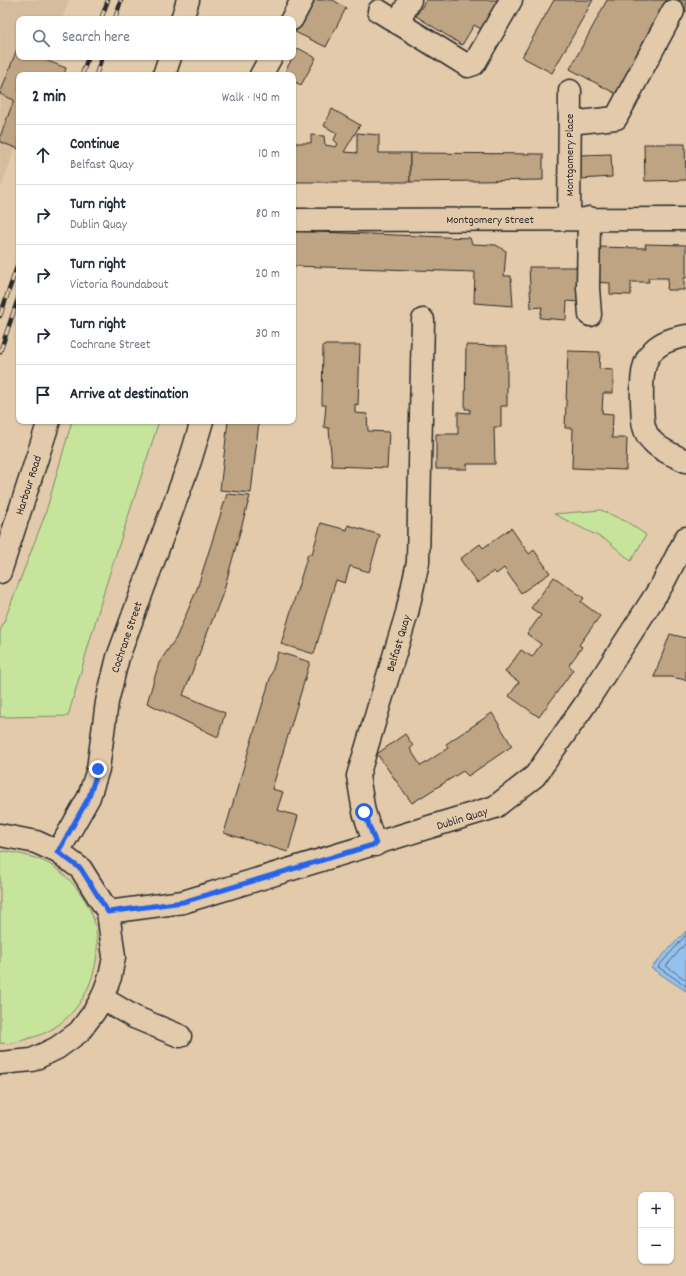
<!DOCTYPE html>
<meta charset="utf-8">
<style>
:root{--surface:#fff;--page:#f2f2f3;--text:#1f2937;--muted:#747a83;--line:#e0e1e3}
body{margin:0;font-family:Dekko,sans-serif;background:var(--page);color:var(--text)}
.controls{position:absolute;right:12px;bottom:12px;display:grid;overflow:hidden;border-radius:8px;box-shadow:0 1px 3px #0004}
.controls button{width:36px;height:36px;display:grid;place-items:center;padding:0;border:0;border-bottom:1px solid var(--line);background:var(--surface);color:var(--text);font:20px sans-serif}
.stop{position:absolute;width:12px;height:12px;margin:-9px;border:3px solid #2563eb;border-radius:50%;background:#fff}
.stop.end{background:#2563eb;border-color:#fff;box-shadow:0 1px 4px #0008}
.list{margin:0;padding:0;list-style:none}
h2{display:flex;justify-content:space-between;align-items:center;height:52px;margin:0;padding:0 16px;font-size:17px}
h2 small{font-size:13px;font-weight:400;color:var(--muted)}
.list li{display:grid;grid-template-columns:26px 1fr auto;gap:12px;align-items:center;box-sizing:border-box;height:60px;padding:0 16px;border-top:1px solid var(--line)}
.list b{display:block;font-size:15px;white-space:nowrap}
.list p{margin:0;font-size:13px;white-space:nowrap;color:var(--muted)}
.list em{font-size:13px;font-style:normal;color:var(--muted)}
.icon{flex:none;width:22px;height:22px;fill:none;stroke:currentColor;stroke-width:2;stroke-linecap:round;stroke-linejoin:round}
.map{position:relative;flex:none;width:686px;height:1276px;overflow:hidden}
.search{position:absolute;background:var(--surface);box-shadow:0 1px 3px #0004;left:16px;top:16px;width:280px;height:44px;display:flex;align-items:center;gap:10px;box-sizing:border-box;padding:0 14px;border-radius:8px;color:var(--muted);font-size:15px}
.panel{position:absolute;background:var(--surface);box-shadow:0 1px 3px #0004;left:16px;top:72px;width:280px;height:352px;border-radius:8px}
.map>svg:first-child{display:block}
.built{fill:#d4bc9d}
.green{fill:#c7e49c;stroke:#798864}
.water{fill:#94c1ee;stroke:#6a85a0}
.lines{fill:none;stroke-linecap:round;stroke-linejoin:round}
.shore{stroke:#556779;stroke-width:1}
.building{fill:#bea482;stroke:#2b2b2b}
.minor-casing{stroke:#2b2b2b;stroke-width:25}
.minor{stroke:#e2caab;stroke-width:22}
.rail-casing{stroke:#2b2b2b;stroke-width:4.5}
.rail{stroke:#e2caab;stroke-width:3;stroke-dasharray:9;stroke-linecap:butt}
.route{stroke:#2563eb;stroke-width:5}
.labels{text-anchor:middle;stroke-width:3;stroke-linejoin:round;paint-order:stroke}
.street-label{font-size:12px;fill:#2b2b2b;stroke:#e2caab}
</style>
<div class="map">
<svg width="686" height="1276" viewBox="0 0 686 1276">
<rect width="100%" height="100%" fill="#e2caab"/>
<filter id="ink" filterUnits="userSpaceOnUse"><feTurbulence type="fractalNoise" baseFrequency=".025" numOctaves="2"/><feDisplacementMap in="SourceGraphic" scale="8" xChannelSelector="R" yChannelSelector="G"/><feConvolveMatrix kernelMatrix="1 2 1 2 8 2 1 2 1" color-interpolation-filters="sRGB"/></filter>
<g filter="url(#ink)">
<path class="built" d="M0 0H69L62 19H19V57H48L42 75H19V138L0 190Z"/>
<g class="green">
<path d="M72 421H159L106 585 68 716 0 717V632L45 515Z"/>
<path d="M601 510 627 522 646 535 631 561 608 541 554 514Z"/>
<path d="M5 851C24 855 45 858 61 872 75 884 89 902 94 921 107 970 79 1026 30 1038 20 1041 10 1045 0 1043V852Z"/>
</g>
<path class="water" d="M686 931V991L651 968Z"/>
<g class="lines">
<g class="shore">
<path d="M686 935 658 967 686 986"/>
<path d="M686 943 666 966 686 980"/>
</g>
</g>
<g class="building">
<path d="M311 0H333L346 8 326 47 295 32Z"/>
<path d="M426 0H502L483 30 474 25 462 45 416 16Z"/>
<path d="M554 0H593L552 73 522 57Z"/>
<path d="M607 0H686V12L669 3 620 96 570 69Z"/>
<path d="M298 48 316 58 301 85 293 81V75H283Z"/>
<path d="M17 49 19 50V57H37L66 68 64 75H19V149L0 142V137L14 100 0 94Z"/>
<path d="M332 109 360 125 344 152 357 153V133L379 135V153H410V182H293V153H295V143H311V135L324 136 325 145 336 147 338 144 334 140 337 133 324 126Z"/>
<path d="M644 144H685L686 180 645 181Z"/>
<path d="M410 153 543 154V180L410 182Z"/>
<path d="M611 154 612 177 580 179 581 155Z"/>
<path d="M293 231 470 238 472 244 496 245 506 251 504 276H511L513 306 474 303 475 272 293 266Z"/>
<path d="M645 244 686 245V278H684V290H667L668 278H648L649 282H631V295L610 294V283L593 282 594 247 646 248Z"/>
<path d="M529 267H578V302L567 301 566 320 540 318 542 307 531 308Z"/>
<path d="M323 345H360L358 405 355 404V413L367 414 368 431 389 432 387 468 332 466 329 428 324 427 326 405H322Z"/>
<path d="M466 345 507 346V406H501V427H494L495 464H467V469H436V434H458V412L470 413V409H465Z"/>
<path d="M568 351 600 352 599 369 613 370V393H603L602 413 613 414 612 438H627L626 470 572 468 573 428H565Z"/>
<path d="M228 421H259L251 493 220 490Z"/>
<path d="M227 494 250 496 223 593 183 695 225 713 218 737 147 703 159 663 176 638 197 589Z"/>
<path d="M321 523 347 530 348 525 380 535 369 572 350 566 345 583 336 580 314 654 281 644 308 554H312Z"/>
<path d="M511 528 529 554 534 550 550 573 521 593 504 568 496 574 494 571 477 583 460 559 480 544 483 548Z"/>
<path d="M554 577 584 598 581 602 600 616 579 645 582 647 569 665 573 670 539 717 509 696 519 682 505 672 521 650 532 657 541 644 527 634 541 615 531 608Z"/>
<path d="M670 634 686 638V680L671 677H654Z"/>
<path d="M278 652 310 662 272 789 283 792 277 810 298 816 288 852 224 833Z"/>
<path d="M492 713 512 746 468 776 463 771 412 803 377 754 405 734 413 746 410 749 421 766 448 748 446 744Z"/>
</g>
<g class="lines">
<g class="minor-casing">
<g id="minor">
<path d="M379 11 468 66 474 64 511 0"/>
<path d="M182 19 188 0"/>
<path d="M292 19 302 0"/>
<path d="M398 23 410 0"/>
<path d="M164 75 170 57"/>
<path d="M261 75 271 57"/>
<path d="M570 123 616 118 673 11"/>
<path d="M569 218 570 91"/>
<path d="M589 218 588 288 590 315"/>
<path d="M293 220 686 219"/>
<path d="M686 336C643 343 641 366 642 403 643 416 641 430 652 441 660 450 675 456 686 461"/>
<path d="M0 572 49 421"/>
<path d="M0 835 36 842 58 852 81 869 108 912 114 957 110 977 102 998 94 1012 79 1032 57 1048 32 1060 0 1063"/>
<path d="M375 845 364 812 358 776 407 613 418 562 423 320"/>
<path d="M58 852 89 797 98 769 107 702 118 657 190 461 202 421"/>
<path d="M108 912 183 902 495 807 535 776 584 706 662 585 686 538"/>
<path d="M102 998 134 1017 180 1036"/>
</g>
</g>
<use href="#minor" class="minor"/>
<g class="rail-casing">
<g id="rail">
<path d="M101 19 108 0"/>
<path d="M115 19 121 0"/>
<path d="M82 75 88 57"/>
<path d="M96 75 102 57"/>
<path d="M0 316 19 261"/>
<path d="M0 352 19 296"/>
</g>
</g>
<use href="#rail" class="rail"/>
</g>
</g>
<g class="lines" filter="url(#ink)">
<path class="route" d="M98 769 89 797 58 852 81 869 108 912 183 902 376 844 364 812"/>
</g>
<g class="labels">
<g class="street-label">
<text transform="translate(569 155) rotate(-90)" y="4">Montgomery Place</text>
<text x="490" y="223">Montgomery Street</text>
<text transform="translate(28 485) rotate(-72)" y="4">Harbour Road</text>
<text transform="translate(126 637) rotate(-71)" y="4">Cochrane Street</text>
<text transform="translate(398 643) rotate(-73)" y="4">Belfast Quay</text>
<text transform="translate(462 818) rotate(-17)" y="4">Dublin Quay</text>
</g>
</g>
</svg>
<div class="controls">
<button>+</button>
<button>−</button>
</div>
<div class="stop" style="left:364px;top:812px"></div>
<div class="stop end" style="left:98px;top:769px"></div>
<div class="search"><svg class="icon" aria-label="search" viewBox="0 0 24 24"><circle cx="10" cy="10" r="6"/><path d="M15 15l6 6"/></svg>Search here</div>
<section class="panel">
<h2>2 min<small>Walk · 140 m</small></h2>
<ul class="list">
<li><svg class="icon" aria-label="ahead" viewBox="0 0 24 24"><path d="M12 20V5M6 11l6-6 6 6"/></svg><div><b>Continue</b><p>Belfast Quay</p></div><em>10 m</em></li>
<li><svg class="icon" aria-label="right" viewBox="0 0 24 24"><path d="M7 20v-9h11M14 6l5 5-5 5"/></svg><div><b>Turn right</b><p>Dublin Quay</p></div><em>80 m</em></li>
<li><svg class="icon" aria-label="right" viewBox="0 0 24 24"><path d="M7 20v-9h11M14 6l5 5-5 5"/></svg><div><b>Turn right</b><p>Victoria Roundabout</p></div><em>20 m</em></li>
<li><svg class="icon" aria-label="right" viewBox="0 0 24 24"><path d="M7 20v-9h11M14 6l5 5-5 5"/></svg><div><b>Turn right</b><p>Cochrane Street</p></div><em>30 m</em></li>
<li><svg class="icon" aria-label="arrive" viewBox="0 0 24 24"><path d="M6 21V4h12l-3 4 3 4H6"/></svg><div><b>Arrive at destination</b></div></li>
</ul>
</section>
</div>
